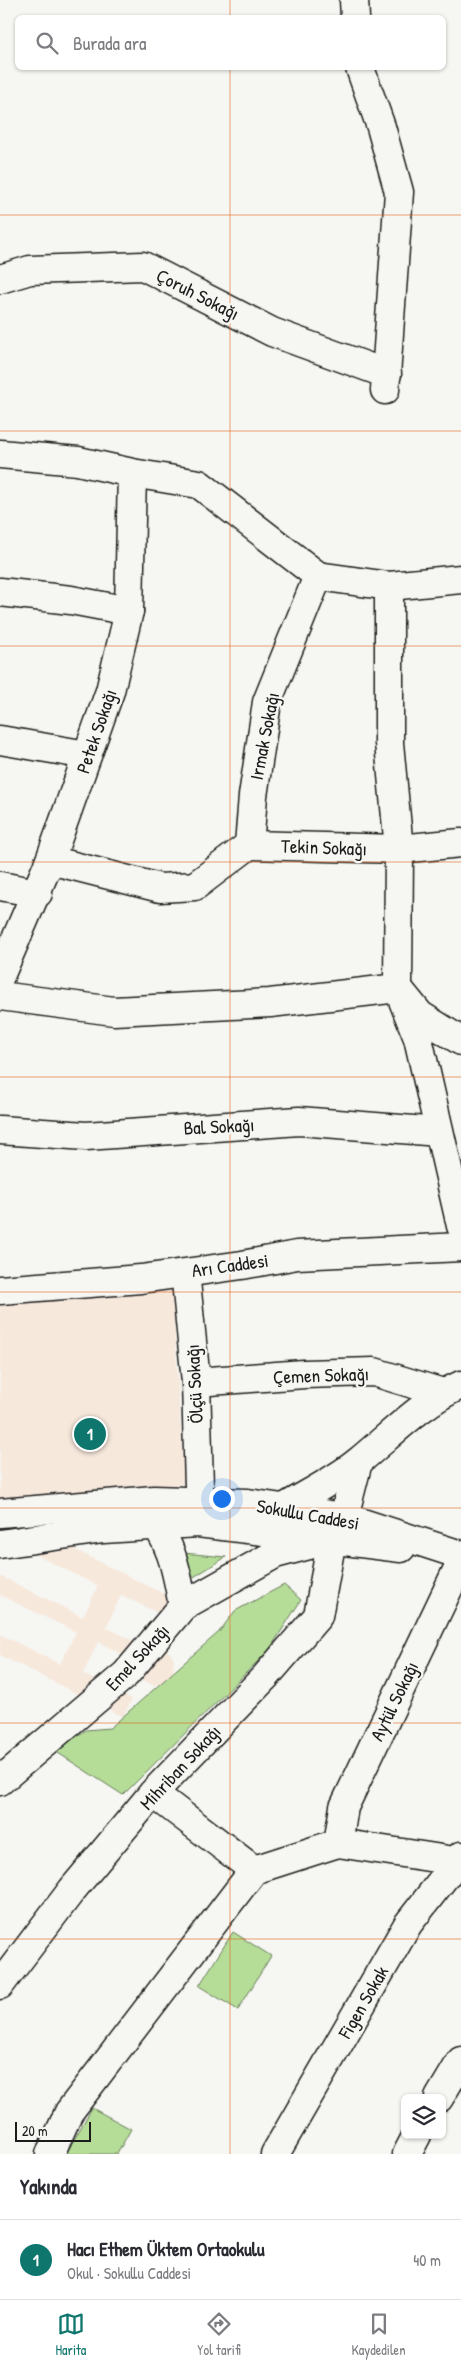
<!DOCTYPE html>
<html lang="tr">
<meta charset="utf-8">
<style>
:root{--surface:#fff;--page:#f7f7f7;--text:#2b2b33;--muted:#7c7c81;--line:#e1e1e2;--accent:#0f766e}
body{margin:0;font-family:"Patrick Hand",sans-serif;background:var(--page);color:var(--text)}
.controls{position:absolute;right:15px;bottom:15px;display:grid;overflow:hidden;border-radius:8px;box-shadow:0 1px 4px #0004}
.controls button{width:45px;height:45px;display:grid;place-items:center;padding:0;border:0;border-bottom:1px solid var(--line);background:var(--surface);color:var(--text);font:25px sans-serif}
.scale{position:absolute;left:15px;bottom:12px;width:76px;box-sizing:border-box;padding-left:5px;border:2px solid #1c1c1c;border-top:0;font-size:14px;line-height:18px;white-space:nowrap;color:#1c1c1c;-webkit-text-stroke:4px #f6f6f2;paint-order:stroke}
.you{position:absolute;left:221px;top:1498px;width:18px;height:18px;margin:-12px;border:4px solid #fff;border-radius:50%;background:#1a73e8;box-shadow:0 0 0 8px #1a73e833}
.badge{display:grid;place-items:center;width:32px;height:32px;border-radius:50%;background:var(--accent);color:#fff;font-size:16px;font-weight:700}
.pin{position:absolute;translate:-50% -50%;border:2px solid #fff;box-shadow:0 1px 5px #0006}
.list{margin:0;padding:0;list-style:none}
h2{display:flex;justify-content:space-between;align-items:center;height:65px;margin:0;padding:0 20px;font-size:21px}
h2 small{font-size:16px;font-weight:400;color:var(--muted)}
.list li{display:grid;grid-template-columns:32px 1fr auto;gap:15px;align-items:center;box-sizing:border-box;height:80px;padding:0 20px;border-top:1px solid var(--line)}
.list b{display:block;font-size:19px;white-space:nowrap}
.list p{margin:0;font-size:16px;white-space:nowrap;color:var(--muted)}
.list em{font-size:16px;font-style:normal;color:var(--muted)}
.icon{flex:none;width:28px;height:28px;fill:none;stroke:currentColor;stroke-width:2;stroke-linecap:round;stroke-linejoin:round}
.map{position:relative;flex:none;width:461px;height:2154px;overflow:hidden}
.search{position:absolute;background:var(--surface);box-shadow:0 1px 4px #0004;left:15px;right:15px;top:15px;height:55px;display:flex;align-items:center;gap:12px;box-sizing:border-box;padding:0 18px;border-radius:8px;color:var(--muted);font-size:19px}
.sheet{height:145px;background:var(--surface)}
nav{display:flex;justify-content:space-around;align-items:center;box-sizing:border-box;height:70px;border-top:1px solid var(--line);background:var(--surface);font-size:14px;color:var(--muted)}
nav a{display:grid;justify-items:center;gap:2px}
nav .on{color:var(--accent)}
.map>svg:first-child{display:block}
.built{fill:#f7e8dc}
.green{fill:#b5dd98;stroke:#687c5a}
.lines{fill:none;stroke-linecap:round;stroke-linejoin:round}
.minor-casing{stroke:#1c1c1c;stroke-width:31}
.major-casing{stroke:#1c1c1c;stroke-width:31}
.minor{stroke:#f6f6f2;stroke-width:28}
.major{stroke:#f6f6f2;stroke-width:28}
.grid{fill:none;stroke:#e8590c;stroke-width:1;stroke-opacity:0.55}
.labels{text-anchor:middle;stroke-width:4.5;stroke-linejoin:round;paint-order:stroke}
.street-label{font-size:19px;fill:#1c1c1c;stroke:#f6f6f2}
</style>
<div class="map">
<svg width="461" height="2154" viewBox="0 0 461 2154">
<rect width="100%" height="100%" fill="#f6f6f2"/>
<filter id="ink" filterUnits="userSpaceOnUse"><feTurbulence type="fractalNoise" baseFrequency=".02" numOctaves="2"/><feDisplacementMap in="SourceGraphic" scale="10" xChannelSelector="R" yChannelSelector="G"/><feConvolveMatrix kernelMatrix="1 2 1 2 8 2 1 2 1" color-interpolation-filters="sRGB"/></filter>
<g filter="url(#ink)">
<g class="built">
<path d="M172 1284 184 1484 0 1502V1297Z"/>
<path d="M0 1512 178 1601 168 1618 121 1595 106 1627 146 1647 165 1648 170 1653 174 1659 173 1672 170 1678 160 1684 153 1685 142 1680 138 1675 136 1661 98 1642 83 1674 132 1699 123 1717 0 1655V1634L60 1664 76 1632 0 1595V1576L83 1617 98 1586 0 1537Z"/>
</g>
<g class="green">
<path d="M183 1553 226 1557 192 1578Z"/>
<path d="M284 1585 301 1600 269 1650 123 1795 55 1751 86 1730 110 1728 219 1632 235 1611Z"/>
<path d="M233 1932 271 1956 238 2010 199 1986Z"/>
<path d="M92 2108 131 2129 117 2154H66Z"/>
</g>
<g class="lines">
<g class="minor-casing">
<g id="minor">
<path d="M354 0 355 18"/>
<path d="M360 68 381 127 399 192 385 390"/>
<path d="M0 279 30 270 143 266 272 332 387 374"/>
<path d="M0 454 78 461 132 473 199 484 318 576"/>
<path d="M318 576 389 586 461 579"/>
<path d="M389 586V743L399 849 398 988 418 1038 461 1226"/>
<path d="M0 592 71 600 129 611"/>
<path d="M0 740 87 755"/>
<path d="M249 845 253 796 267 702 318 576"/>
<path d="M249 845 399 849 461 843"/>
<path d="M50 860 160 888 195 886 249 845"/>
<path d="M0 886 38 893"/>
<path d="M0 976 50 860 110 691 129 611 132 473"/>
<path d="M0 996 114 1011 270 1003 398 988 420 1015 461 1041"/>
<path d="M0 1130 86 1136 299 1121 439 1132"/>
<path d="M186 1281 196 1382 199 1487"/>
<path d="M0 1290 141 1279 242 1265 297 1255 461 1247"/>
<path d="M196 1382 304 1374 374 1372 443 1393"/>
<path d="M284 1508C309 1493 337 1479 359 1461 392 1434 422 1402 461 1385"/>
<path d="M344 1517 358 1462"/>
<path d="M0 1781 126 1674 183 1606C176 1567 171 1539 144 1509"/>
<path d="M153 1793 254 1870"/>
<path d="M338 1843 344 1807 461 1562"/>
<path d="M0 1985 72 1890 153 1793 266 1676 318 1616 332 1539 275 1554 183 1606"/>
<path d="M439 2098 461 2061"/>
<path d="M50 2154 69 2112 254 1870 338 1843 461 1862"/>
<path d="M275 2154 408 1924 461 1856"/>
<path d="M407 2154 417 2135"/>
</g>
</g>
<g class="major-casing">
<g id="major">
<path d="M0 1513 154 1500 248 1503 344 1517 461 1555"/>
<path d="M0 1544 103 1529 198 1523 401 1548"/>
</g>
</g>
<use href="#minor" class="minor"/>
<use href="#major" class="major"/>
</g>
</g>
<path class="grid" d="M230 0V18M230 68V2154M0 215H461M0 431H461M0 646H461M0 862H461M0 1077H461M0 1292H461M0 1508H461M0 1723H461M0 1939H461"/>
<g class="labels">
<g class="street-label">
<text transform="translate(198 294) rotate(27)" y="7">Çoruh Sokağı</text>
<text transform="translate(96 731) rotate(-71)" y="7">Petek Sokağı</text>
<text transform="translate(264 736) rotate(-79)" y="7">Irmak Sokağı</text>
<text transform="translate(324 847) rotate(2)" y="7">Tekin Sokağı</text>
<text transform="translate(219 1126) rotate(-3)" y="7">Bal Sokağı</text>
<text transform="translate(230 1265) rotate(-8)" y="7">Arı Caddesi</text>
<text transform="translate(321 1375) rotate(-2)" y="7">Çemen Sokağı</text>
<text transform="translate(194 1384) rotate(-93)" y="7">Ölçü Sokağı</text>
<text transform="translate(308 1514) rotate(10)" y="7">Sokullu Caddesi</text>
<text transform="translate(137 1657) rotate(-47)" y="7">Emel Sokağı</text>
<text transform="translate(394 1701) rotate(-64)" y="7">Aytül Sokağı</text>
<text transform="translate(180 1767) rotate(-47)" y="7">Mihriban Sokağı</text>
<text transform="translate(363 2002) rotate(-60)" y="7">Figen Sokak</text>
</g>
</g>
</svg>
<div class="controls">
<button><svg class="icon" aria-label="layers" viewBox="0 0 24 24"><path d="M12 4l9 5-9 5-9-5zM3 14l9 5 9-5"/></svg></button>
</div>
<div class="scale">20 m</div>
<div class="you"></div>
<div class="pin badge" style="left:90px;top:1434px">1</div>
<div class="search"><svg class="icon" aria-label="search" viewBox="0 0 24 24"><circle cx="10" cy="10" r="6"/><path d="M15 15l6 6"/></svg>Burada ara</div>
</div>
<section class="sheet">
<h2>Yakında<small></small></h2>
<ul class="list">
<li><span class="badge">1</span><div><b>Hacı Ethem Üktem Ortaokulu</b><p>Okul · Sokullu Caddesi</p></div><em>40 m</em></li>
</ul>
</section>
<nav>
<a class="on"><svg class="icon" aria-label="map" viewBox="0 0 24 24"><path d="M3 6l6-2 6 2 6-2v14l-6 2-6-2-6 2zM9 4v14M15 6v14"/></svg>Harita</a>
<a><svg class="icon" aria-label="directions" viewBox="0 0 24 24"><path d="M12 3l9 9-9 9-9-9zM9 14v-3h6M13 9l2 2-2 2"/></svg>Yol tarifi</a>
<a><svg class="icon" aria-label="saved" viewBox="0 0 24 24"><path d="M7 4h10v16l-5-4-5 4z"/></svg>Kaydedilen</a>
</nav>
